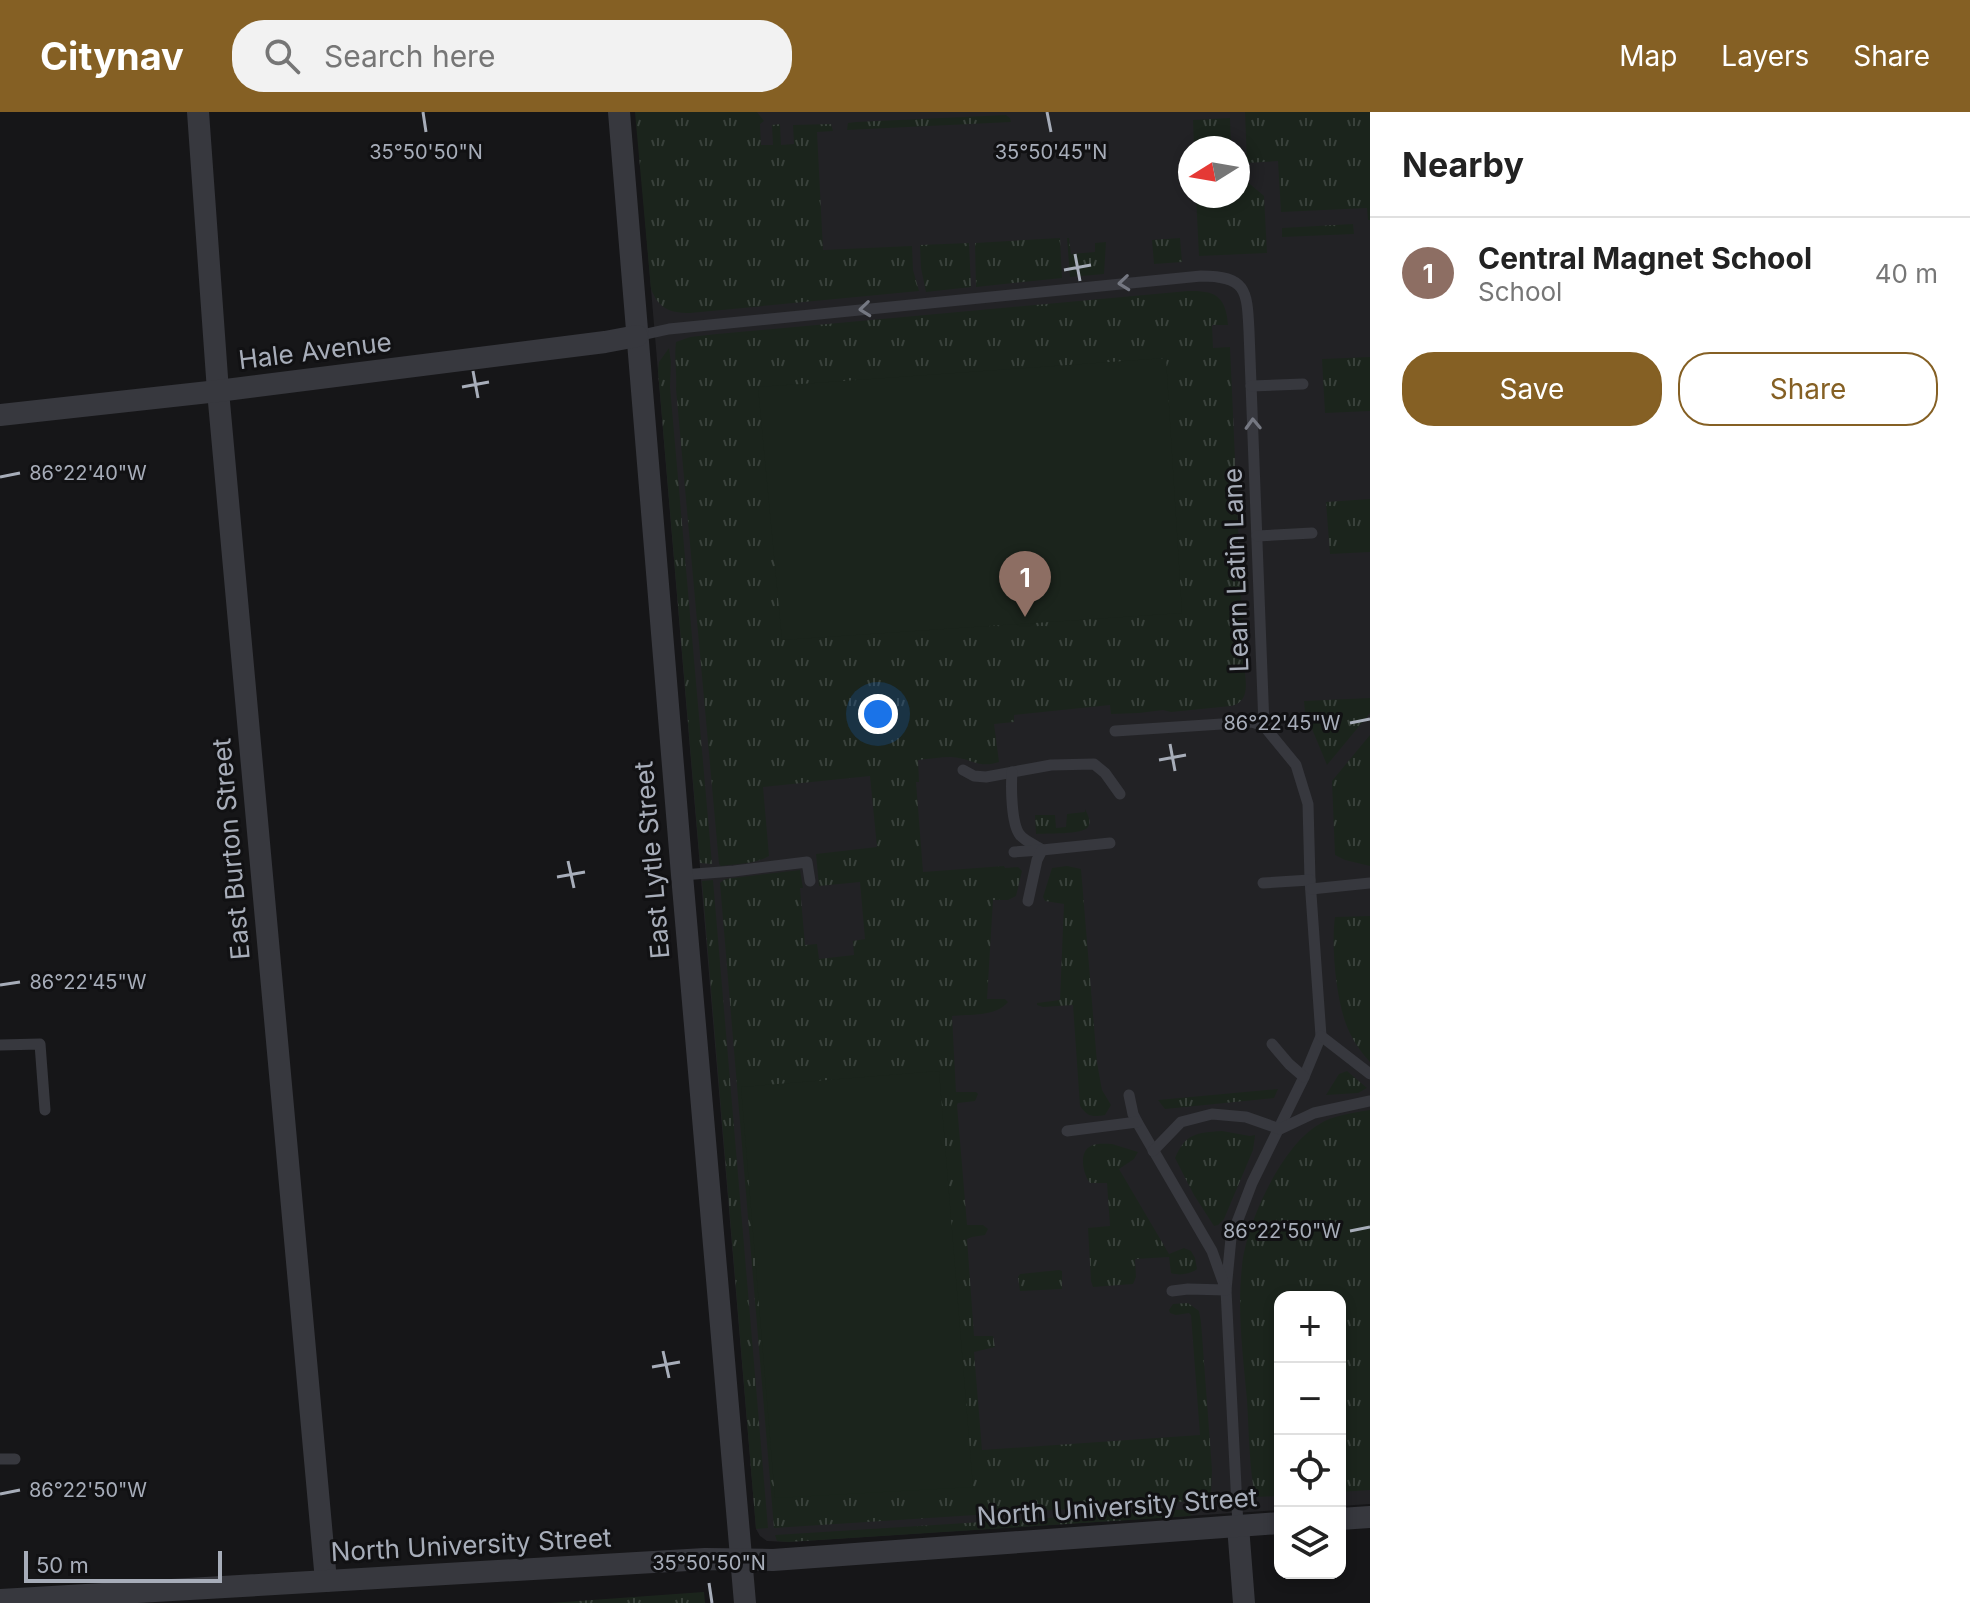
<!DOCTYPE html>
<meta charset="utf-8">
<style>
:root{--surface:#fff;--page:#f2f2f2;--text:#222;--muted:#767676;--line:#e0e0e0;--accent:#856024}
body{margin:0;font-family:Inter,sans-serif;background:var(--page);color:var(--text)}
.controls{position:absolute;right:24px;bottom:24px;display:grid;overflow:hidden;border-radius:16px;box-shadow:0 4px 12px #0003}
.controls button{width:72px;height:72px;display:grid;place-items:center;padding:0;border:0;border-bottom:2px solid var(--line);background:var(--surface);color:var(--text);font:40px sans-serif}
.compass{position:absolute;left:1178px;top:24px;width:72px;height:72px;border-radius:50%;background:var(--surface);box-shadow:0 4px 12px #0003;rotate:259deg}
.scale{position:absolute;left:24px;bottom:20px;width:198px;box-sizing:border-box;padding-left:8px;border:4px solid #a7adb9;border-top:0;font-size:22px;line-height:28px;white-space:nowrap;color:#a7adb9;-webkit-text-stroke:6px #111113;paint-order:stroke}
.you{position:absolute;left:878px;top:602px;width:28px;height:28px;margin:-20px;border:6px solid #fff;border-radius:50%;background:#1a73e8;box-shadow:0 0 0 12px #1a73e833}
.badge{display:grid;place-items:center;width:52px;height:52px;border-radius:50%;background:var(--accent);color:#fff;font-size:26px;font-weight:700}
.pin{position:absolute;translate:-50% -66px;filter:drop-shadow(0 2px 4px #0008)}
.pin::after{content:'';position:absolute;top:42px;width:28px;height:24px;background:inherit;clip-path:polygon(0 0,100% 0,50% 100%)}
.list{margin:0;padding:0;list-style:none}
h2{display:flex;justify-content:space-between;align-items:center;height:104px;margin:0;padding:0 32px;font-size:34px}
h2 small{font-size:26px;font-weight:400;color:var(--muted)}
.list li{display:grid;grid-template-columns:52px 1fr auto;gap:24px;align-items:center;box-sizing:border-box;height:112px;padding:0 32px;border-top:2px solid var(--line)}
.list b{display:block;font-size:30px;white-space:nowrap}
.list p{margin:0;font-size:26px;white-space:nowrap;color:var(--muted)}
.list em{font-size:26px;font-style:normal;color:var(--muted)}
.actions{display:flex;gap:16px;padding:24px 32px}
.actions a{flex:1;padding:18px 0;border:2px solid var(--accent);border-radius:32px;text-align:center;font-size:28px;color:var(--accent)}
.actions .main{background:var(--accent);color:#fff}
.icon{flex:none;width:44px;height:44px;fill:none;stroke:currentColor;stroke-width:2;stroke-linecap:round;stroke-linejoin:round}
.map{position:relative;flex:none;width:1370px;height:1491px;overflow:hidden}
header{display:flex;align-items:center;gap:48px;box-sizing:border-box;height:112px;padding:0 40px;background:var(--accent);color:#fff}
header strong{font-size:38px}
nav{display:flex;gap:44px;margin-inline-start:auto;font-size:28px}
.search{width:560px;height:72px;background:var(--page);display:flex;align-items:center;gap:20px;box-sizing:border-box;padding:0 28px;border-radius:32px;color:var(--muted);font-size:30px}
main{display:flex}
aside{flex:1;background:var(--surface)}
.map>svg:first-child{display:block}
.built{fill:#222225;fill-rule:evenodd}
.grass{fill:url(#grass-tufts)}
.garden{fill:#1b241c}
.lines{fill:none;stroke-linecap:round;stroke-linejoin:round}
.lane{stroke:#37383e;stroke-width:11}
.street{stroke:#37383e;stroke-width:22}
.oneway{stroke:#757882}
.ticks{fill:none;stroke:#a7adb9;stroke-width:3}
.labels{text-anchor:middle;stroke-width:6;stroke-linejoin:round;paint-order:stroke}
.street-label{font-size:26px;fill:#a7adb9;stroke:#111113}
.ticks-label{font-size:20px;text-anchor:middle;fill:#a7adb9;stroke:#111113;stroke-width:6;stroke-linejoin:round;paint-order:stroke}
</style>
<header>
<strong>Citynav</strong>
<div class="search"><svg class="icon" aria-label="search" viewBox="0 0 24 24"><circle cx="10" cy="10" r="6"/><path d="M15 15l6 6"/></svg>Search here</div>
<nav><a>Map</a><a>Layers</a><a>Share</a></nav>
</header>
<main>
<div class="map">
<svg width="1370" height="1491" viewBox="0 0 1370 1491">
<defs>
<pattern id="grass-tufts" width="24" height="20" patternUnits="userSpaceOnUse" patternTransform="scale(2)"><rect width="24" height="20" fill="#1b241c"/><path d="M3 7l-1-3M5 7V3M7 7l1-3M15 17l-1-3M17 17v-4M19 17l1-3" fill="none" stroke="#39413b"/></pattern>
</defs>
<rect width="100%" height="100%" fill="#161618"/>
<path class="built" d="M636 0H1370V1392L1340 1394V1185H1280V1398L788 1430 767 1429 760 1424 756 1417ZM1190 36H1238V84H1190Z"/>
<g class="grass">
<path d="M635 0H757L764 9 760 12 761 33H773L772 13 780 12 781 33 794 32 793 13 831 12 833 19 817 20 823 138 912 134 913 158 919 179 690 201C670 201 659 197 651 177Z"/>
<path d="M1245 0H1370V108H1368L1367 96 1281 100 1278 49 1247 51Z"/>
<path d="M1006 3 1010 6 1011 10 847 18 848 11 856 10Z"/>
<path d="M1230 6 1231 36H1194L1193 8Z"/>
<path d="M1238 67H1244L1264 84 1267 141 1199 144 1196 84H1238Z"/>
<path d="M1353 112 1354 122 1282 125V116Z"/>
<path d="M1060 126 1062 166 976 175 975 131Z"/>
<path d="M1067 126H1069L1071 142 1095 140V131L1106 130 1104 162 1070 165Z"/>
<path d="M1180 126 1182 150 1154 152 1152 128Z"/>
<path d="M969 131 971 175 926 180 921 156 920 133Z"/>
<path d="M1188 179C1216 178 1226 185 1228 213H1212L1213 236 1230 235 1244 550C1245 568 1252 589 1231 594L1171 600 1163 598 1139 601 1111 602 1110 593 1014 603V610L994 612 999 650C978 657 972 646 951 645 940 645 929 647 918 648L919 670H916L923 760 1004 754 1005 756 1018 755 1022 759 1016 784 1008 788H993L987 887H1005L1008 890C996 905 969 902 952 904L956 980H976L978 982 975 989 958 991 957 993 967 1113H983L988 1117 985 1123 972 1125 967 1127 974 1224H993L995 1235 974 1240 982 1338 1200 1323 1191 1203 1189 1201 1176 1203 1170 1201 1169 1198 1173 1192 1188 1191 1199 1199 1201 1210 1212 1358 1211 1381 1209 1388 774 1416 720 771 725 767 800 758 803 776H800L805 833 817 832 819 847 854 843 853 829 865 827 860 770 819 774 816 742 877 735 870 664 763 675 769 744C756 752 737 752 721 754L719 752 676 277C677 262 674 244 676 230L690 225 717 222Z"/>
<path d="M669 236 671 250 670 275 712 752 700 751 658 258 659 250Z"/>
<path d="M1370 245V299L1325 301 1322 247Z"/>
<path d="M1370 387V440L1330 442 1326 390Z"/>
<path d="M1370 586V601L1327 653 1305 600 1304 589Z"/>
<path d="M1370 623V754L1345 748 1335 743 1332 669Z"/>
<path d="M1085 697C1087 702 1092 709 1088 715 1083 723 1046 721 1036 722L1035 703H1055L1056 716 1066 715 1067 702 1085 700Z"/>
<path d="M1067 754 1081 757 1097 951 1102 978 1111 993 1105 1003C1092 1005 1088 1005 1080 994L1073 893 1043 895 1037 893V891L1060 888 1064 792 1045 789 1043 785 1052 756Z"/>
<path d="M713 768 768 1416 756 1417 702 769Z"/>
<path d="M1370 804V950C1360 939 1351 926 1346 912 1336 885 1331 834 1335 805Z"/>
<path d="M1347 959 1367 976 1358 981 1326 983 1339 962Z"/>
<path d="M1278 977 1274 986 1165 997 1158 988Z"/>
<path d="M1370 998V1378L1340 1380V1185H1280V1384L1255 1385C1249 1354 1249 1320 1247 1288 1243 1244 1237 1199 1242 1154 1246 1112 1281 1035 1318 1013 1333 1003 1352 1001 1370 998Z"/>
<path d="M1222 1019 1250 1024 1255 1023V1024L1253 1038 1224 1107 1218 1113 1214 1114 1194 1083 1175 1046C1186 1021 1196 1021 1222 1019Z"/>
<path d="M1112 1032 1138 1040 1134 1047 1119 1057 1169 1142 1184 1136 1191 1139 1195 1146 1197 1157C1191 1162 1179 1164 1171 1161L1169 1145 1135 1147 1136 1165 1133 1172 1093 1175 1091 1169 1088 1116 1110 1114 1107 1071H1090C1083 1062 1078 1040 1091 1034 1096 1031 1106 1032 1112 1032Z"/>
<path d="M1059 1158 1062 1159V1177L1020 1179 1018 1165 1020 1162Z"/>
<path d="M1190 1397 1191 1404 788 1430 777 1429 775 1423Z"/>
<path d="M704 1480 705 1491H550Z"/>
</g>
<g class="garden">
<path d="M1166 246 1182 501 782 528 758 275Z"/>
<path d="M939 959 973 1375 775 1386 741 975Z"/>
</g>
<g class="lines">
<g class="lane">
<path d="M637 224 669 217 1201 164C1247 164 1247 179 1249 219L1264 614 1296 653 1308 692 1310 768 1321 924 1304 965 1252 1071 1231 1126 1226 1178 1238 1414"/>
<path d="M1251 274 1303 272"/>
<path d="M1257 424 1312 421"/>
<path d="M1115 619 1252 610 1264 614"/>
<path d="M963 658 974 664 986 665 1051 653 1094 652 1105 661 1120 682"/>
<path d="M1012 660C1011 674 1011 712 1020 723 1025 729 1035 733 1042 738"/>
<path d="M1014 740 1041 738"/>
<path d="M682 763 734 759 807 750 810 769"/>
<path d="M1263 771 1310 768"/>
<path d="M1311 777 1370 771"/>
<path d="M1028 789 1037 748 1042 738 1110 731"/>
<path d="M1321 924 1370 962"/>
<path d="M1272 932 1289 952 1304 965"/>
<path d="M0 933 40 932 45 998"/>
<path d="M1129 983 1133 1002 1137 1010 1212 1139 1226 1178 1188 1177 1172 1179"/>
<path d="M1067 1019 1137 1010"/>
<path d="M1153 1039 1181 1010 1212 1002 1246 1005 1280 1017 1314 1001 1370 989"/>
<path d="M0 1347H15"/>
</g>
<g class="street">
<path d="M198 0 218 279 326 1469"/>
<path d="M619 0 682 763 745 1491"/>
<path d="M0 303 218 279 605 230 637 224"/>
<path d="M1340 1407 1370 1405"/>
<path d="M1238 1414 1244 1491"/>
<path d="M0 1488 705 1447 773 1448 1280 1411"/>
</g>
</g>
<defs><path id="oneway-chevron" d="M-2-3.5L2.5 0L-2 3.5" fill="none" stroke-width="1.6" stroke-linecap="round" stroke-linejoin="round" transform="scale(2)"/></defs>
<g class="oneway">
<use href="#oneway-chevron" transform="translate(1124 171) rotate(174)"/>
<use href="#oneway-chevron" transform="translate(865 197) rotate(174)"/>
<use href="#oneway-chevron" transform="translate(1253 312) rotate(-92)"/>
</g>
<path class="ticks" d="M423 0 426 20M1047 0 1051 20M1075 142 1080 169M1064 158 1091 153M473 259 478 286M462 275 489 270M0 365 20 361M1350 611 1370 607M1170 632 1175 659M1159 648 1186 643M568 749 574 776M557 765 585 760M0 873 20 870M1350 1119 1370 1115M663 1239 669 1266M652 1255 680 1250M0 1382 20 1378M709 1471 712 1491"/>
<g class="labels">
<g class="street-label">
<text transform="translate(315 239) rotate(-7)" y="9">Hale Avenue</text>
<text transform="translate(1236 458) rotate(-92)" y="9">Learn Latin Lane</text>
<text transform="translate(231 737) rotate(-95)" y="9">East Burton Street</text>
<text transform="translate(652 748) rotate(-95)" y="9">East Lytle Street</text>
<text transform="translate(1117 1395) rotate(-4)" y="9">North University Street</text>
<text transform="translate(471 1433) rotate(-3)" y="9">North University Street</text>
</g>
</g>
<g class="ticks-label">
<text x="426" y="47">35°50'50"N</text>
<text x="1051" y="47">35°50'45"N</text>
<text x="88" y="368">86°22'40"W</text>
<text x="1282" y="618">86°22'45"W</text>
<text x="88" y="877">86°22'45"W</text>
<text x="1282" y="1126">86°22'50"W</text>
<text x="88" y="1385">86°22'50"W</text>
<text x="709" y="1458">35°50'50"N</text>
</g>
</svg>
<div class="controls">
<button>+</button>
<button>−</button>
<button><svg class="icon" aria-label="locate" viewBox="0 0 24 24"><circle cx="12" cy="12" r="6"/><path d="M12 2v4M12 18v4M2 12h4M18 12h4"/></svg></button>
<button><svg class="icon" aria-label="layers" viewBox="0 0 24 24"><path d="M12 4l9 5-9 5-9-5zM3 14l9 5 9-5"/></svg></button>
</div>
<svg class="compass" viewBox="-18 -18 36 36"><path d="M0-13l5 13h-10z" fill="#e53935"/><path d="M0 13l5-13h-10z" fill="#767676"/></svg>
<div class="scale">50 m</div>
<div class="you"></div>
<div class="pin badge" style="left:1025px;top:505px;background:#8d6e63">1</div>
</div>
<aside>
<h2>Nearby<small></small></h2>
<ul class="list">
<li><span class="badge" style="background:#8d6e63">1</span><div><b>Central Magnet School</b><p>School</p></div><em>40 m</em></li>
</ul>
<div class="actions"><a class="main">Save</a><a>Share</a></div>
</aside>
</main>
